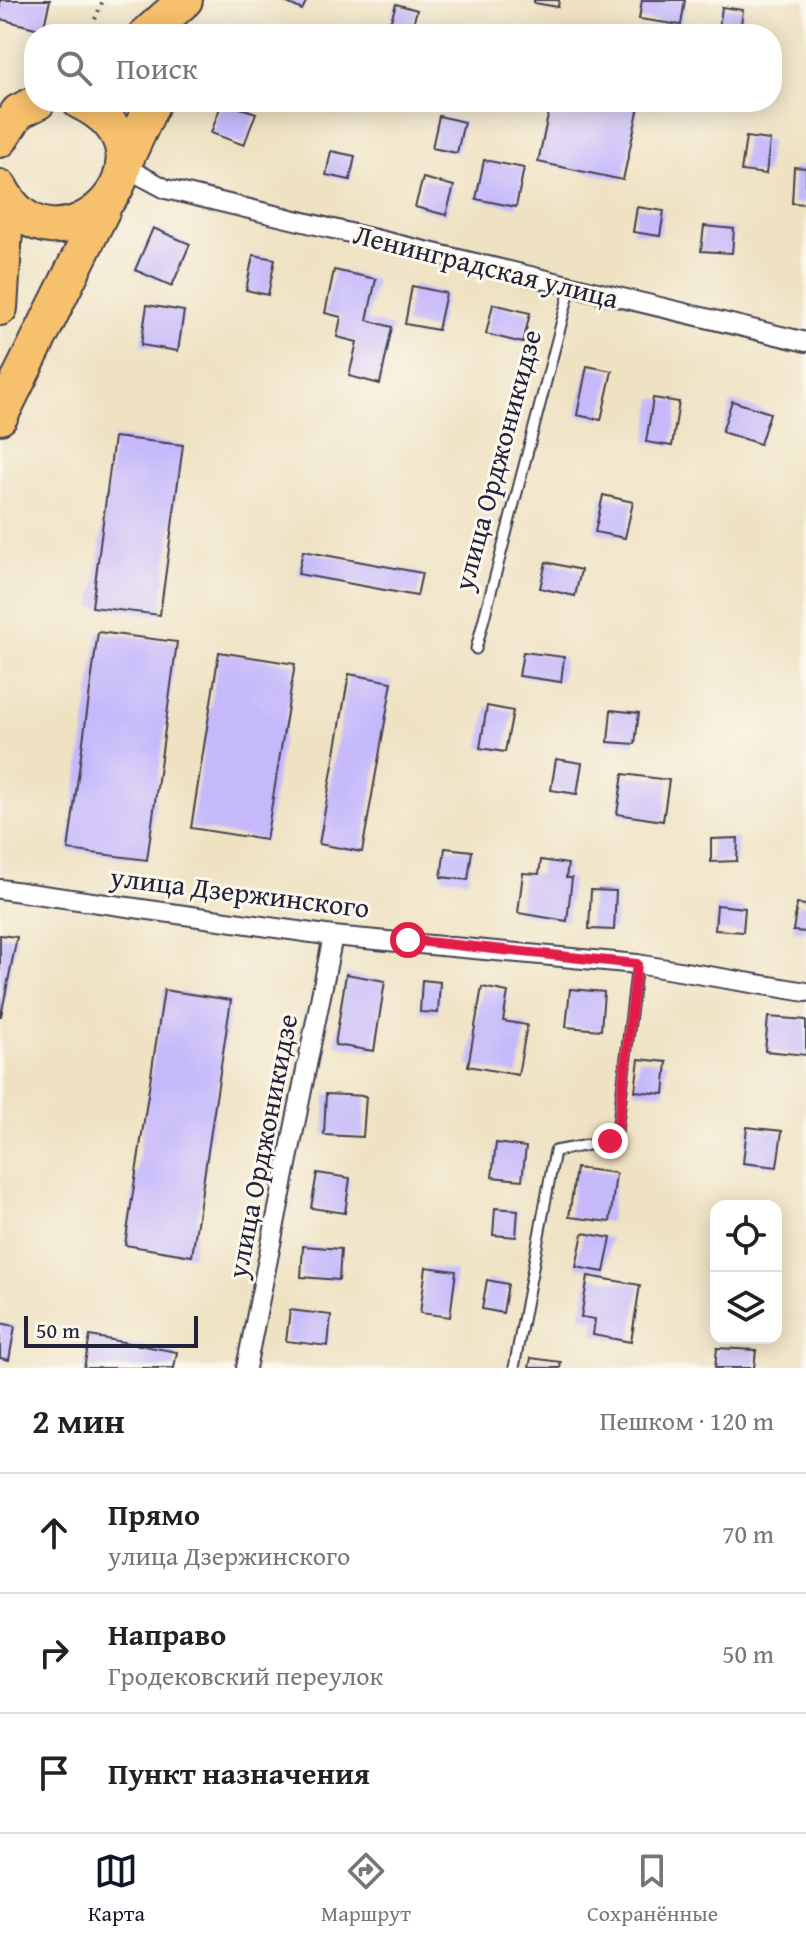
<!DOCTYPE html>
<html lang="ru">
<meta charset="utf-8">
<style>
:root{--surface:#fff;--page:#f2f2f2;--text:#222;--muted:#767676;--line:#e0e0e0;--accent:#111827}
body{margin:0;font-family:"Gentium Book Plus",serif;background:var(--page);color:var(--text)}
.controls{position:absolute;right:24px;bottom:24px;display:grid;overflow:hidden;border-radius:16px;box-shadow:0 4px 20px #0003}
.controls button{width:72px;height:72px;display:grid;place-items:center;padding:0;border:0;border-bottom:2px solid var(--line);background:var(--surface);color:var(--text);font:40px sans-serif}
.scale{position:absolute;left:24px;bottom:20px;width:174px;box-sizing:border-box;padding-left:8px;border:4px solid #22223b;border-top:0;font-size:22px;line-height:28px;white-space:nowrap;color:#22223b;-webkit-text-stroke:6px #fbf7ec;paint-order:stroke}
.stop{position:absolute;width:24px;height:24px;margin:-18px;border:6px solid #e11d48;border-radius:50%;background:#fff}
.stop.end{background:#e11d48;border-color:#fff;box-shadow:0 2px 8px #0008}
.list{margin:0;padding:0;list-style:none}
h2{display:flex;justify-content:space-between;align-items:center;height:104px;margin:0;padding:0 32px;font-size:34px}
h2 small{font-size:26px;font-weight:400;color:var(--muted)}
.list li{display:grid;grid-template-columns:52px 1fr auto;gap:24px;align-items:center;box-sizing:border-box;height:120px;padding:0 32px;border-top:2px solid var(--line)}
.list b{display:block;font-size:30px;white-space:nowrap}
.list p{margin:0;font-size:26px;white-space:nowrap;color:var(--muted)}
.list em{font-size:26px;font-style:normal;color:var(--muted)}
.icon{flex:none;width:44px;height:44px;fill:none;stroke:currentColor;stroke-width:2;stroke-linecap:round;stroke-linejoin:round}
.map{position:relative;flex:none;width:806px;height:1368px;overflow:hidden}
.search{position:absolute;background:var(--surface);box-shadow:0 4px 20px #0003;left:24px;right:24px;top:24px;height:88px;display:flex;align-items:center;gap:20px;box-sizing:border-box;padding:0 28px;border-radius:32px;color:var(--muted);font-size:30px}
.sheet{height:464px;background:var(--surface)}
nav{display:flex;justify-content:space-around;align-items:center;box-sizing:border-box;height:112px;border-top:2px solid var(--line);background:var(--surface);font-size:22px;color:var(--muted)}
nav a{display:grid;justify-items:center;gap:4px}
nav .on{color:var(--accent)}
.map>svg:first-child{display:block}
.building{fill:#c5b8fb}
.lines{fill:none;stroke-linecap:round;stroke-linejoin:round}
.lane-casing{stroke:#413f4f;stroke-width:13}
.street-casing{stroke:#413f4f;stroke-width:22}
.highway-casing{stroke:#413f4f;stroke-width:38}
.path{stroke:#413f4f;stroke-width:4;stroke-dasharray:2 6;stroke-linecap:butt}
.lane{stroke:#fff;stroke-width:9}
.street{stroke:#fff;stroke-width:18}
.highway{stroke:#f7c06c;stroke-width:34}
.route{stroke:#e11d48;stroke-width:10}
.labels{text-anchor:middle;stroke-width:6;stroke-linejoin:round;paint-order:stroke}
.street-label{font-size:28px;fill:#22223b;stroke:#fbf7ec}
</style>
<div class="map">
<svg width="806" height="1368" viewBox="0 0 806 1368">
<rect width="100%" height="100%" fill="#fbf7ec"/>
<filter id="ink" filterUnits="userSpaceOnUse"><feTurbulence type="fractalNoise" baseFrequency=".0125" numOctaves="2"/><feDisplacementMap in="SourceGraphic" scale="16" xChannelSelector="R" yChannelSelector="G"/><feConvolveMatrix kernelMatrix="1 2 1 2 8 2 1 2 1" color-interpolation-filters="sRGB"/></filter>
<filter id="wash" filterUnits="userSpaceOnUse"><feTurbulence type="fractalNoise" baseFrequency=".006" numOctaves="4" result="noise"/><feDisplacementMap in="SourceGraphic" scale="32" xChannelSelector="R" yChannelSelector="G"/><feGaussianBlur stdDeviation="1.8" result="paint"/><feColorMatrix in="noise" values="0 0 0 0 0 0 0 0 0 0 0 0 0 0 0 0 0 1.4 0 .05"/><feComposite in="paint" operator="in"/></filter>
<g filter="url(#wash)">
<rect width="100%" height="100%" fill="#efe2c3"/>
<g id="blocks">
<g class="building">
<path d="M0 0H50L43 30 0 19Z"/>
<path d="M281 0H307L302 10Z"/>
<path d="M534 0H559L558 7 534 3Z"/>
<path d="M642 0H685L681 25 639 19Z"/>
<path d="M396 4 417 10 410 34 388 30Z"/>
<path d="M722 7 743 10 740 32 719 29Z"/>
<path d="M222 102 256 113 244 145 211 133Z"/>
<path d="M551 102H640L623 180 538 162Z"/>
<path d="M439 116 464 122 457 153 432 148Z"/>
<path d="M746 137 770 140 766 174 741 171Z"/>
<path d="M331 151 355 156 350 180 326 175Z"/>
<path d="M484 160 524 168 516 207 476 199Z"/>
<path d="M794 167 806 168V204L792 203Z"/>
<path d="M423 178 454 186 446 215 415 207Z"/>
<path d="M637 207 664 211 660 236 633 232Z"/>
<path d="M704 226 734 229 732 253 701 251Z"/>
<path d="M153 228 190 244 172 286 135 270Z"/>
<path d="M253 255 275 259 268 295 246 290Z"/>
<path d="M334 270 376 279 367 320 392 327 380 384 349 376 357 342 337 337 341 317 325 313Z"/>
<path d="M412 286 446 293 438 330 405 324Z"/>
<path d="M493 304 530 313 523 343 486 334Z"/>
<path d="M147 305 184 311 178 351 141 345Z"/>
<path d="M587 366 612 371 601 420 577 415Z"/>
<path d="M653 398 679 402 672 446 646 442Z"/>
<path d="M732 401 770 413 760 444 722 432Z"/>
<path d="M114 437 183 445 160 615 92 607Z"/>
<path d="M603 495 633 502 625 538 595 532Z"/>
<path d="M303 551 422 573 417 596 298 574Z"/>
<path d="M546 562 581 570 575 596 540 588Z"/>
<path d="M98 632 177 642 147 860 68 850Z"/>
<path d="M219 652 295 664 266 840 191 828Z"/>
<path d="M523 652 564 657 561 682 519 676Z"/>
<path d="M349 674 392 682 362 852 319 844Z"/>
<path d="M487 706 513 711 505 752 480 748Z"/>
<path d="M611 710 639 713 635 744 608 742Z"/>
<path d="M556 759 582 763 577 794 551 790Z"/>
<path d="M623 774 669 780 663 821 617 814Z"/>
<path d="M738 838 737 861 711 862V839Z"/>
<path d="M445 848 472 851 468 880 441 877Z"/>
<path d="M541 860 568 864 566 878H572L567 921 518 913 523 873 539 874Z"/>
<path d="M591 890 616 891 614 930 589 929Z"/>
<path d="M797 904 806 905V932L793 931Z"/>
<path d="M717 905 745 908 743 932 715 930Z"/>
<path d="M0 935 17 937 1 1016H0Z"/>
<path d="M346 974 385 981 374 1051 335 1045Z"/>
<path d="M422 980 440 982 438 1013 420 1012Z"/>
<path d="M482 987 508 992 503 1021 527 1025 518 1075 468 1066Z"/>
<path d="M570 989 604 992 601 1030 566 1027Z"/>
<path d="M164 990 231 1000 192 1256 125 1245Z"/>
<path d="M768 1017 806 1020V1055L765 1051Z"/>
<path d="M639 1059 667 1062 664 1094 635 1091Z"/>
<path d="M326 1094 366 1096 363 1137 324 1135Z"/>
<path d="M747 1127 782 1131 777 1167 743 1163Z"/>
<path d="M496 1143 526 1147 522 1180 492 1177Z"/>
<path d="M576 1168 616 1173 610 1222 569 1217Z"/>
<path d="M317 1173 350 1178 345 1213 311 1208Z"/>
<path d="M495 1208 518 1210 516 1237 493 1235Z"/>
<path d="M583 1233 611 1238 604 1272 576 1267Z"/>
<path d="M303 1246 341 1249 339 1280 301 1277Z"/>
<path d="M426 1267 456 1271 450 1317 420 1313Z"/>
<path d="M588 1276 640 1285 631 1342 593 1335 595 1319 581 1317Z"/>
<path d="M487 1280 508 1284 503 1313 482 1309Z"/>
<path d="M290 1310 331 1315 328 1346 286 1341Z"/>
<path d="M0 1323 15 1326 9 1360 0 1358Z"/>
<path d="M90 1336 177 1352 174 1368H84Z"/>
<path d="M717 1348 756 1350 754 1368H715Z"/>
<path d="M531 1358 561 1362 560 1368H529Z"/>
</g>
</g>
</g>
<g filter="url(#ink)">
<use href="#blocks" fill-opacity="0" stroke="#413f4f" stroke-width="2"/>
<g class="lines">
<g class="lane-casing">
<g id="lane">
<path d="M476 649 571 286"/>
<path d="M514 1368 555 1151 610 1141 617 1132 637 964"/>
</g>
</g>
<g class="street-casing">
<g id="street">
<path d="M123 166 166 189 806 342"/>
<path d="M0 889 333 936 637 964 806 992"/>
<path d="M246 1368 333 936"/>
</g>
</g>
<g class="highway-casing">
<g id="highway">
<path d="M147 34 185 0"/>
<path d="M0 140 18 112 38 102"/>
<path d="M123 166 153 102"/>
<path d="M0 187C55 293 194 157 80 102"/>
<path d="M0 308 7 200"/>
<path d="M0 417 103 209"/>
</g>
</g>
<path class="path" d="M89 34 103 0"/>
<use href="#lane" class="lane"/>
<use href="#street" class="street"/>
<use href="#highway" class="highway"/>
</g>
</g>
<g class="lines" filter="url(#ink)">
<path class="route" d="M408 940 637 964 619 1118 617 1132 610 1141"/>
</g>
<g class="labels">
<g class="street-label">
<text transform="translate(486 266) rotate(14)" y="10">Ленинградская улица</text>
<text transform="translate(497 460) rotate(-75)" y="10">улица Орджоникидзе</text>
<text transform="translate(240 892) rotate(7)" y="10">улица Дзержинского</text>
<text transform="translate(262 1146) rotate(-79)" y="10">улица Орджоникидзе</text>
</g>
</g>
</svg>
<div class="controls">
<button><svg class="icon" aria-label="locate" viewBox="0 0 24 24"><circle cx="12" cy="12" r="6"/><path d="M12 2v4M12 18v4M2 12h4M18 12h4"/></svg></button>
<button><svg class="icon" aria-label="layers" viewBox="0 0 24 24"><path d="M12 4l9 5-9 5-9-5zM3 14l9 5 9-5"/></svg></button>
</div>
<div class="scale">50 m</div>
<div class="stop" style="left:408px;top:940px"></div>
<div class="stop end" style="left:610px;top:1141px"></div>
<div class="search"><svg class="icon" aria-label="search" viewBox="0 0 24 24"><circle cx="10" cy="10" r="6"/><path d="M15 15l6 6"/></svg>Поиск</div>
</div>
<section class="sheet">
<h2>2 мин<small>Пешком · 120 m</small></h2>
<ul class="list">
<li><svg class="icon" aria-label="ahead" viewBox="0 0 24 24"><path d="M12 20V5M6 11l6-6 6 6"/></svg><div><b>Прямо</b><p>улица Дзержинского</p></div><em>70 m</em></li>
<li><svg class="icon" aria-label="right" viewBox="0 0 24 24"><path d="M7 20v-9h11M14 6l5 5-5 5"/></svg><div><b>Направо</b><p>Гродековский переулок</p></div><em>50 m</em></li>
<li><svg class="icon" aria-label="arrive" viewBox="0 0 24 24"><path d="M6 21V4h12l-3 4 3 4H6"/></svg><div><b>Пункт назначения</b></div></li>
</ul>
</section>
<nav>
<a class="on"><svg class="icon" aria-label="map" viewBox="0 0 24 24"><path d="M3 6l6-2 6 2 6-2v14l-6 2-6-2-6 2zM9 4v14M15 6v14"/></svg>Карта</a>
<a><svg class="icon" aria-label="directions" viewBox="0 0 24 24"><path d="M12 3l9 9-9 9-9-9zM9 14v-3h6M13 9l2 2-2 2"/></svg>Маршрут</a>
<a><svg class="icon" aria-label="saved" viewBox="0 0 24 24"><path d="M7 4h10v16l-5-4-5 4z"/></svg>Сохранённые</a>
</nav>
